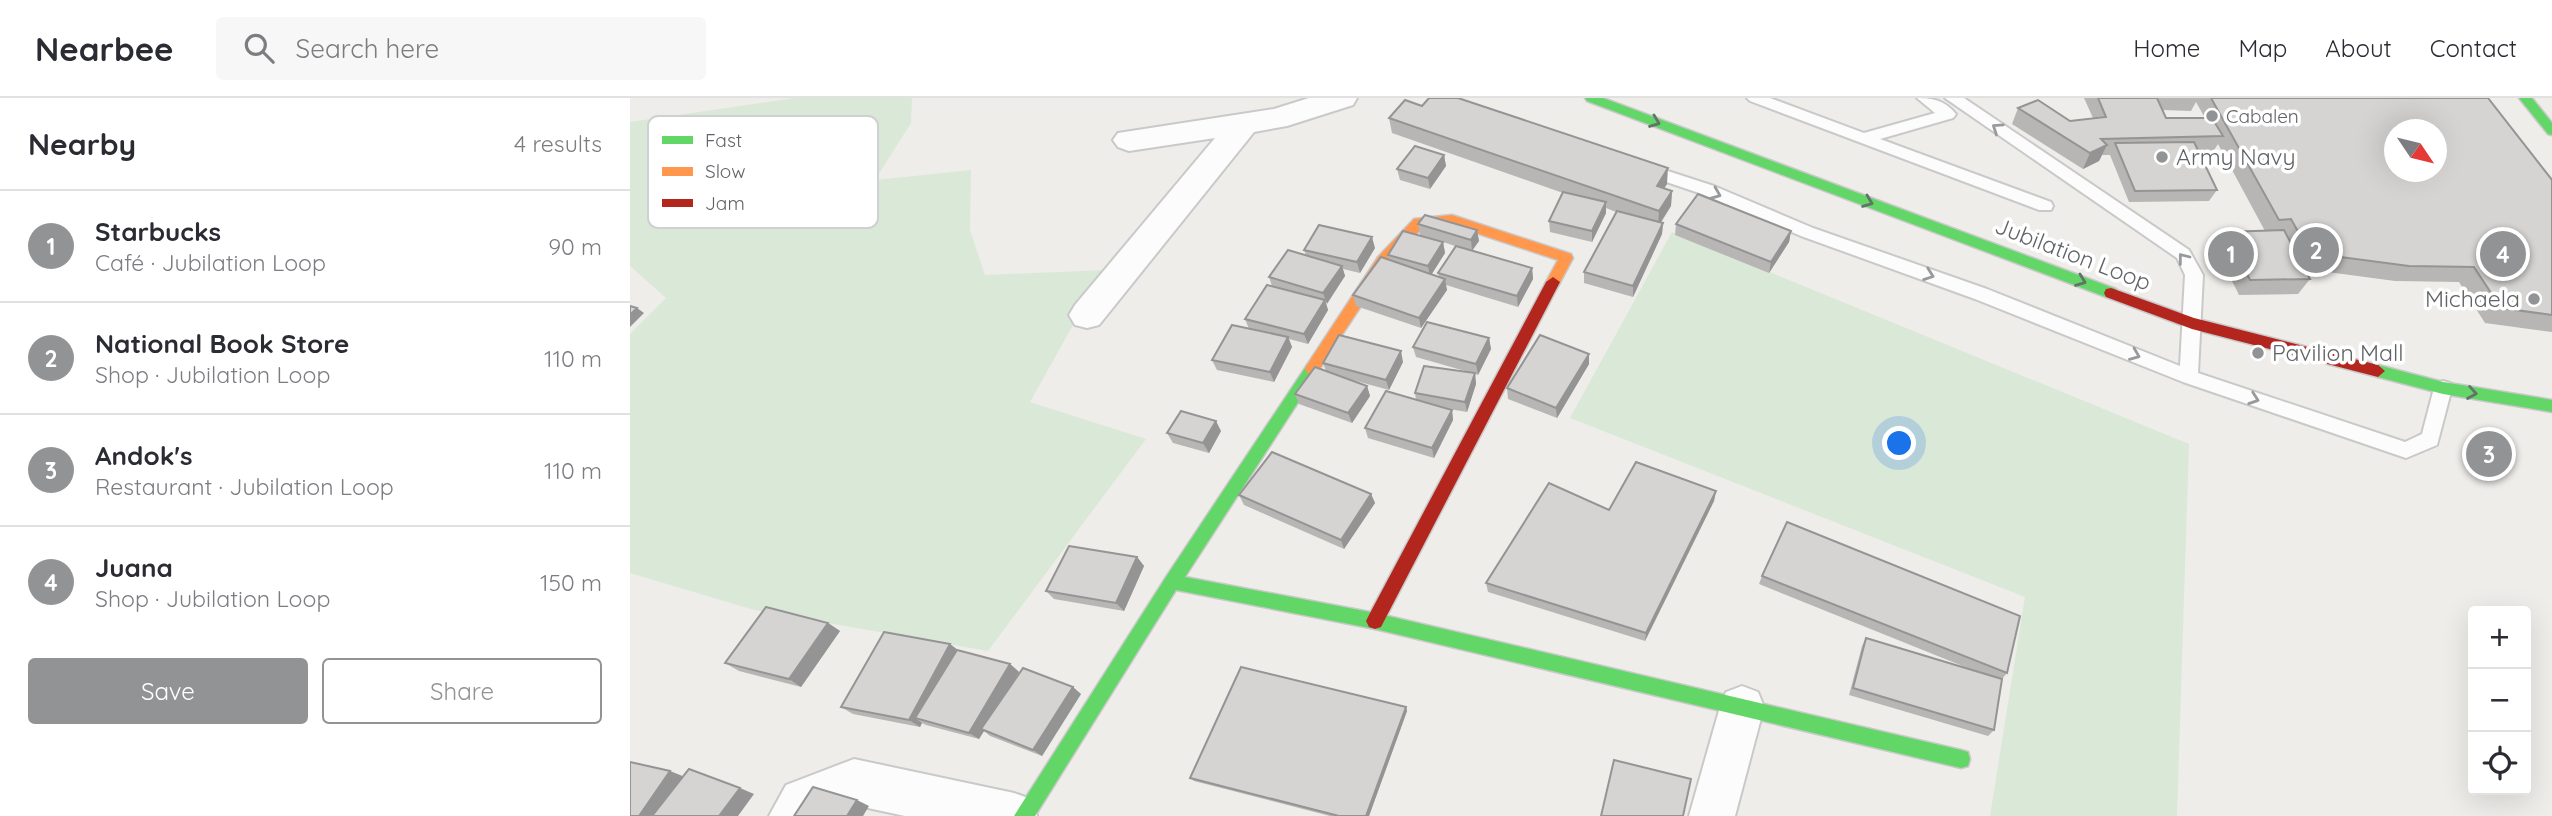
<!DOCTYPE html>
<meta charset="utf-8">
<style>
:root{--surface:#fff;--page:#f7f7f7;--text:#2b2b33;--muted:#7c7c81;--line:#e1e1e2;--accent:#929395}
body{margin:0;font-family:Quicksand,sans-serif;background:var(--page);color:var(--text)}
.controls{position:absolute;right:21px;bottom:21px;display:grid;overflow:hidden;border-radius:7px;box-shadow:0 7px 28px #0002}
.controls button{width:63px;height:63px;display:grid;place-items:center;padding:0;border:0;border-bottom:2px solid var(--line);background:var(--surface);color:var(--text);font:35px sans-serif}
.compass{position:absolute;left:1754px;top:21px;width:63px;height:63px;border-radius:50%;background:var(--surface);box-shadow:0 7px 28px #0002;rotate:125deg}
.you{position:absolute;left:1270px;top:346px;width:24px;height:24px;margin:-18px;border:5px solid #fff;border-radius:50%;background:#1a73e8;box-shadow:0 0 0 10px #1a73e833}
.badge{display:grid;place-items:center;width:46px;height:46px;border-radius:50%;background:var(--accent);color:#fff;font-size:23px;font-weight:700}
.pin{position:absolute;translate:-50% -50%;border:4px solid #fff;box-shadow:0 2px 7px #0006}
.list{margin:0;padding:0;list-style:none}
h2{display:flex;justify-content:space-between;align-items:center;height:91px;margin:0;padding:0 28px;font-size:30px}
h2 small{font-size:23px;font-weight:400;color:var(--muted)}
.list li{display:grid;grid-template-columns:46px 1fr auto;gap:21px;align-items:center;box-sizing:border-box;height:112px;padding:0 28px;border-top:2px solid var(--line)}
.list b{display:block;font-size:26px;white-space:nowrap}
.list p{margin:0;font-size:23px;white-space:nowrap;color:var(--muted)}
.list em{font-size:23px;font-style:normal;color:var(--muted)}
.actions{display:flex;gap:14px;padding:21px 28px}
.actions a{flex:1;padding:16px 0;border:2px solid var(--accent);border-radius:7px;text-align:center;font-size:24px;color:var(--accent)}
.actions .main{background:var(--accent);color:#fff}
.icon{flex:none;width:38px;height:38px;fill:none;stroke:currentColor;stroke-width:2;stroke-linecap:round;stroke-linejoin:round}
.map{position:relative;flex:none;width:1922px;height:718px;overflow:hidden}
header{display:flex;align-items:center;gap:42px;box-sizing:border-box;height:98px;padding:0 35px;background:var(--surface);border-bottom:2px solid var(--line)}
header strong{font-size:33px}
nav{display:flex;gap:38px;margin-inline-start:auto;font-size:24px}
.search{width:490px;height:63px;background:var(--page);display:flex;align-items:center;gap:18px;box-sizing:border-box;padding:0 24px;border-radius:7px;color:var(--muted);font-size:26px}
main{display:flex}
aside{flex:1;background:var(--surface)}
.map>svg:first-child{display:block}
.green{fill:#dae8d8}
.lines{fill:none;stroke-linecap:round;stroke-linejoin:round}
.lane-casing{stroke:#cac9c9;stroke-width:4}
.street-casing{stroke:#cac9c9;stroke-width:4}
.fast-casing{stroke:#c9c9c9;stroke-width:3}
.slow-casing{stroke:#c9c9c9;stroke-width:3}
.jam-casing{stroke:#c9c9c9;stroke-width:3}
.lane{fill:#fdfcfc;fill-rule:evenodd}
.street{fill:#fdfcfc;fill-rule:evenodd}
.fast{fill:#63d668;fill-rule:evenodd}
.slow{fill:#ff974d;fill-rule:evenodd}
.jam{fill:#b3261e;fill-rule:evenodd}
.wall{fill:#b7b6b5;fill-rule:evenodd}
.shaded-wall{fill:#959494}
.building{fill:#d5d4d3;stroke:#959494;stroke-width:2;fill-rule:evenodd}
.oneway{stroke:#607467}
.oneway2{stroke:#97999b}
.poi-dot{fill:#929395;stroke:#fff;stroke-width:2.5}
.labels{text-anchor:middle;stroke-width:7;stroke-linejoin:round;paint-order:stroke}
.far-poi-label{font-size:19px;fill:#606367;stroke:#fff;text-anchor:start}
.poi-label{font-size:23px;fill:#606367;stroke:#fff;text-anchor:start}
.street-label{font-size:23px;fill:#606367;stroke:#fff}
.key{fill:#fff;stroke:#cfd0d1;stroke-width:2}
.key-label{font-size:19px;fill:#606367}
</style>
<header>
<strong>Nearbee</strong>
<div class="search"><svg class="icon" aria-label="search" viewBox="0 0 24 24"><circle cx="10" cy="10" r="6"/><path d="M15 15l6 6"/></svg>Search here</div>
<nav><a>Home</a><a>Map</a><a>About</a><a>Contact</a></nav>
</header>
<main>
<aside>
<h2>Nearby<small>4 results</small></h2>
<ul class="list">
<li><span class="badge">1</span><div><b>Starbucks</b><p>Café · Jubilation Loop</p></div><em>90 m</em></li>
<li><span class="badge">2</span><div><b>National Book Store</b><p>Shop · Jubilation Loop</p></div><em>110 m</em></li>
<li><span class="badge">3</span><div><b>Andok's</b><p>Restaurant · Jubilation Loop</p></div><em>110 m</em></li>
<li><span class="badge">4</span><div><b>Juana</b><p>Shop · Jubilation Loop</p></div><em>150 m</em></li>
</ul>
<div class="actions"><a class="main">Save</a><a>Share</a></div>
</aside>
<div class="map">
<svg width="1922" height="718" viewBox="0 0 1922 718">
<rect width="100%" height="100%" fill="#efedea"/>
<g class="green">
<path d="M165 0H282L281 25 245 82 341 72 340 132 355 177 474 172 400 304 516 341 358 553 124 512 0 475V236L36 200 0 168V24Z"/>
<path d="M1042 134 1559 346 1547 718H1360L1395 499 940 320Z"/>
</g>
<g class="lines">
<g class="lane-casing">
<g id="lane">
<path d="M1117 0H1140L1234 35 1305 15 1287 0C1304 0 1315 3 1326 16L1323 20 1250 41 1421 104 1423 108 1421 112H1409L1120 3Z"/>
<path d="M1315 0H1334L1559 152 1573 177 1568 275 1775 344 1792 336 1804 290 1806 285 1813 283 1820 285 1822 290 1807 347 1776 360 1553 284 1345 201 1171 138 1072 96 1007 74 1005 70 1013 65 1084 88 1183 130 1357 191 1550 268 1555 177 1547 160Z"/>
</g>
</g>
<g class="street-casing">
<g id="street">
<path d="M679 0H727L723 7 657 28 624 34 469 227 457 230 445 227 439 217 445 207 585 40 499 53 488 49 483 42 488 35 644 11Z"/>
<path d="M1112 588 1128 594 1134 609 1105 718H1059L1090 609 1096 594Z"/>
<path d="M224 661 384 695 401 701 407 718H275L224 707 194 718H139L156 687Z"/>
</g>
</g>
<g class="fast-casing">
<g id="fast">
<path d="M955 0H973L1486 191 1488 195 1486 199H1476L957 3Z"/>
<path d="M1889 0H1902L1922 25V37L1918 36Z"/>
<path d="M682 265 689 271 687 275 555 479 745 515 1331 652 1338 654 1340 661 1338 668 1331 670 745 531 546 492 405 718H384L536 479 677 267Z"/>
<path d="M1748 267 1813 284 1922 302V314L1813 296 1748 279 1741 273Z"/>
</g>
</g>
<g class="slow-casing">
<path id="slow" d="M822 117 941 156 943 160 928 188 923 189 916 184 928 162 822 127 793 129 758 167 687 275H677L675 271 677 267 748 159 784 121Z"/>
</g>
<g class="jam-casing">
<g id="jam">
<path d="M923 179 930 184 751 529 745 531 739 529 736 523 739 517 916 184Z"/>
<path d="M1481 190 1564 220 1748 267 1755 273 1748 279 1562 231 1476 199 1474 195 1476 191Z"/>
</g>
</g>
<use href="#lane" class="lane"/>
<use href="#street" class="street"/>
<use href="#fast" class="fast"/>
<use href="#slow" class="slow"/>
<use href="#jam" class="jam"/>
</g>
<g class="wall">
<path d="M1454 0H1858L1922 82V234L1855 225 1829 184 1765 183 1675 171 1680 181 1668 196 1609 197 1585 149 1596 134 1635 133 1588 46 1583 54H1569L1587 92 1579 103 1499 104 1480 57H1472L1469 63 1453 71 1382 26 1388 10 1440 23 1463 20ZM1566 4 1575 20H1536L1532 12 1561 13Z"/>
<path d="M759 20 1037 86 1034 90 1042 93 1041 108 1031 125H1033L1032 136 1003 199 954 185V174L986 114 976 110V115L962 144 920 134 919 123 933 95 762 35Z"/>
<path d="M814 57 816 68 800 91 770 82 767 71Z"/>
<path d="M788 126 847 132 849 143 842 152 902 170 903 181 888 209 816 187 817 192 791 230 726 208 723 197 759 162 758 157 790 137ZM813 144 825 148 808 175 809 179 801 177 815 155Z"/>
<path d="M1046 126 1161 133 1159 144 1139 175 1045 137Z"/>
<path d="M745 150 730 175 713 171 715 178 696 205 698 212 678 246 659 241 662 249 644 284 587 272 582 262 619 231 615 221 642 188 639 179 676 157 674 152Z"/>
<path d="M859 240 861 251 848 277 845 276 846 286 837 314 813 310 822 312 823 322 804 360 738 340 735 330 786 302 785 295 842 275 786 259 783 249Z"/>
<path d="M959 256V266L927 320 878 301 877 290Z"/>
<path d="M773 264 759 292 719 281 737 288 740 298 722 325 669 306 665 296 696 273 693 265Z"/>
<path d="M591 333 579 355 543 345 537 335Z"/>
<path d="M1086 393 1084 403 1015 543 858 494 856 485Z"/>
<path d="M741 396 745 405 714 451 614 407 609 397Z"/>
<path d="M507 459 514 468 494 513 424 501 416 493Z"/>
<path d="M1132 478 1377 575 1372 581 1364 632 1358 638 1219 597 1232 548 1236 540 1345 573 1129 486Z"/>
<path d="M198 525 210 533 171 589 109 573 95 565Z"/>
<path d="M320 546 328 552 380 566 389 574 379 591 451 596 412 658 360 638 354 633 349 641 296 627 292 625 290 629 223 616 211 609Z"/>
<path d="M776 609 777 613 739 718H700L564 683 560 680Z"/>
</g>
<g class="shaded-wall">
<path d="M1477 47 1469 63 1453 71 1460 55Z"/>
<path d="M814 57 816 68 800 91 798 80Z"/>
<path d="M1038 70 1037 86 1026 103 1027 88Z"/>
<path d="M1042 93 1041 108 1028 128 1029 113Z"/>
<path d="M976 104V115L962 144V133Z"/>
<path d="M1033 125 1032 136 1003 199V188Z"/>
<path d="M847 132 849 143 842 153 841 142Z"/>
<path d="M1161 133 1159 144 1139 175 1141 164Z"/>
<path d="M742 139 745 150 730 175 727 164Z"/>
<path d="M813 144 815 155 800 179 798 168Z"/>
<path d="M712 168 715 178 697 206 693 195Z"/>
<path d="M902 170 903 181 888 209 887 198Z"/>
<path d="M815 181 817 192 791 230 789 220Z"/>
<path d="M695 202 698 212 678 246 674 236Z"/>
<path d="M7 210 14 215 0 229V217Z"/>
<path d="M658 239 662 249 644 284 640 274Z"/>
<path d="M859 240 861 251 848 277 846 266Z"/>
<path d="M771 253 773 264 759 292 756 282Z"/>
<path d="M959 256V266L927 320 926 310Z"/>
<path d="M845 275 846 286 837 314 835 304Z"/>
<path d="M737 288 740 298 722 325 718 315Z"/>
<path d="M822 312 823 322 804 360 802 350Z"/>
<path d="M586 323 591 333 579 355 573 345Z"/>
<path d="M1086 393 1084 403 1015 543 1016 535Z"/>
<path d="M741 396 745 405 714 451 711 442Z"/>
<path d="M507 459 514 468 494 513 486 505Z"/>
<path d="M198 525 210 533 171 589 159 581Z"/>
<path d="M320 546 330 554 285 620 292 625 290 629 279 622Z"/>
<path d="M380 566 389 574 354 633 351 631 354 633 349 641 339 635Z"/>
<path d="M443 589 451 596 412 658 403 652Z"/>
<path d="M776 609 777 613 739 718H736Z"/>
<path d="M40 673 55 679 29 718H9Z"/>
<path d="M110 690 124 696 108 718H89Z"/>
<path d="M227 702 239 708 233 718H217Z"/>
</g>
<g class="building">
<path d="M799 0H828L1038 70 1027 88 1042 93 1029 113 759 20 775 2 792 8Z"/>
<path d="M1468 0H1527L1536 20H1582L1593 38 1471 41 1477 47 1460 55 1388 10 1408 2 1440 23 1476 19Z"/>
<path d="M1581 0H1858L1922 82V217L1871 210 1844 169 1779 168 1680 155 1661 121 1649 122ZM1765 32H1807V74H1765Z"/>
<path d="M1564 44 1587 92 1505 93 1485 45Z"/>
<path d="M785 48 814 57 798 80 767 71Z"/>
<path d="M933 94 976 104 962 133 919 123Z"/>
<path d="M1068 96 1161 133 1141 164 1046 126Z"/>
<path d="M987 113 1033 125 1003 188 954 174Z"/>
<path d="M795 117 847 132 841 142 788 126Z"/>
<path d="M689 127 742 139 727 164 674 152Z"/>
<path d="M1654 132 1680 181 1620 182 1596 134Z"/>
<path d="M773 133 813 144 798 168 758 157Z"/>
<path d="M826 148 902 170 887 198 808 175Z"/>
<path d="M658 152 712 168 693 195 639 179Z"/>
<path d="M751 159 815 181 789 220 723 197Z"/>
<path d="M637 187 695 202 674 236 615 221Z"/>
<path d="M0 208 7 210 0 217Z"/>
<path d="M797 224 859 240 846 266 783 249Z"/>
<path d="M602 227 658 239 640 274 582 262Z"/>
<path d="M709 237 771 253 756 282 693 265Z"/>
<path d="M910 237 959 256 926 310 877 290Z"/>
<path d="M794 268 845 275 835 304 785 295Z"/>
<path d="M685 269 737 288 718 315 665 296Z"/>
<path d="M756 293 822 312 802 350 735 330Z"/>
<path d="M551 313 586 323 573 345 537 335Z"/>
<path d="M642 354 741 396 711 442 609 397Z"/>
<path d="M1006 364 1086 393 1016 535 856 485 919 385 979 412Z"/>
<path d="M1157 424 1390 518 1377 575 1132 478Z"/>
<path d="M439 448 507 459 486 505 416 493Z"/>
<path d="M136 509 198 525 159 581 95 565Z"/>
<path d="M254 534 320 546 279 622 211 609Z"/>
<path d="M1236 540 1372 581 1364 632 1223 590Z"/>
<path d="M327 552 380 566 339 635 285 620Z"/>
<path d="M611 569 776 609 736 718H709L560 680Z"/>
<path d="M393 570 443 589 403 652 351 631Z"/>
<path d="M984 662 1061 681 1053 718H971Z"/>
<path d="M0 664 40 673 9 718H0Z"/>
<path d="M59 671 110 690 89 718H22Z"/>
<path d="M183 689 227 702 217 718H164Z"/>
</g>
<defs><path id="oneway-chevron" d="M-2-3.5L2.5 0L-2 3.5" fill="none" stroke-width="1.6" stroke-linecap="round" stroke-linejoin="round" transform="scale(1.75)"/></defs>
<g class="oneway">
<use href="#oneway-chevron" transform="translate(1025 24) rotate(21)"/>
<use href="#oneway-chevron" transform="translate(1238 104) rotate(21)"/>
<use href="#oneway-chevron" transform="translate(1451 183) rotate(21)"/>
<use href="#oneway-chevron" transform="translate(1842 295) rotate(10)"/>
</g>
<g class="oneway2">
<use href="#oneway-chevron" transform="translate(1367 30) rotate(-146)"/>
<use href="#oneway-chevron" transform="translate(1086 96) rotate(22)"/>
<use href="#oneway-chevron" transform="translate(1553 160) rotate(-128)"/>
<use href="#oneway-chevron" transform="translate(1299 177) rotate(20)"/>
<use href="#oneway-chevron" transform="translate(1505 257) rotate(22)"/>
<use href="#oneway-chevron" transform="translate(1624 301) rotate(19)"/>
</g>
<g class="poi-dot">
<circle cx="1582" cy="18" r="7"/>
<circle cx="1532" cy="59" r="7"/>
<circle cx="1904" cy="201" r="7"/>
<circle cx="1628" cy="255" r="7"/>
</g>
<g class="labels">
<g class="far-poi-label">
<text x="1596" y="25">Cabalen</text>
</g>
<g class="poi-label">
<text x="1546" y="67">Army Navy</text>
<text x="1890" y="209" text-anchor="end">Michaela</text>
<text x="1642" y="263">Pavilion Mall</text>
</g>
<g class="street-label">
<text transform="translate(1443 156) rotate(21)" y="8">Jubilation Loop</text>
</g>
</g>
<rect x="18" y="18" width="230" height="112" rx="10" class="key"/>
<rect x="32" y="38" width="31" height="8" fill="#63d668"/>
<rect x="32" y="69" width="31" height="9" fill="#ff974d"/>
<rect x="32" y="101" width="31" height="8" fill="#b3261e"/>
<g class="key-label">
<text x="75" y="49">Fast</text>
<text x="75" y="80">Slow</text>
<text x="75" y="112">Jam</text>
</g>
</svg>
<div class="controls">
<button>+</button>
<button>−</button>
<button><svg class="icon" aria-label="locate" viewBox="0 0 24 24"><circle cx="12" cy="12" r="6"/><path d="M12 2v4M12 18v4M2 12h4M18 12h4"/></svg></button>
</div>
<svg class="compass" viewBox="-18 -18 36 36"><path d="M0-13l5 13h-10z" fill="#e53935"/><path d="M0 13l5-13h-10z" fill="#7c7c81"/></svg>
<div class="you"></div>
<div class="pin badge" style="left:1601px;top:156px">1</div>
<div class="pin badge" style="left:1686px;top:152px">2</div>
<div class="pin badge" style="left:1859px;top:356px">3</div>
<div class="pin badge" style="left:1873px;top:156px">4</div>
</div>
</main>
